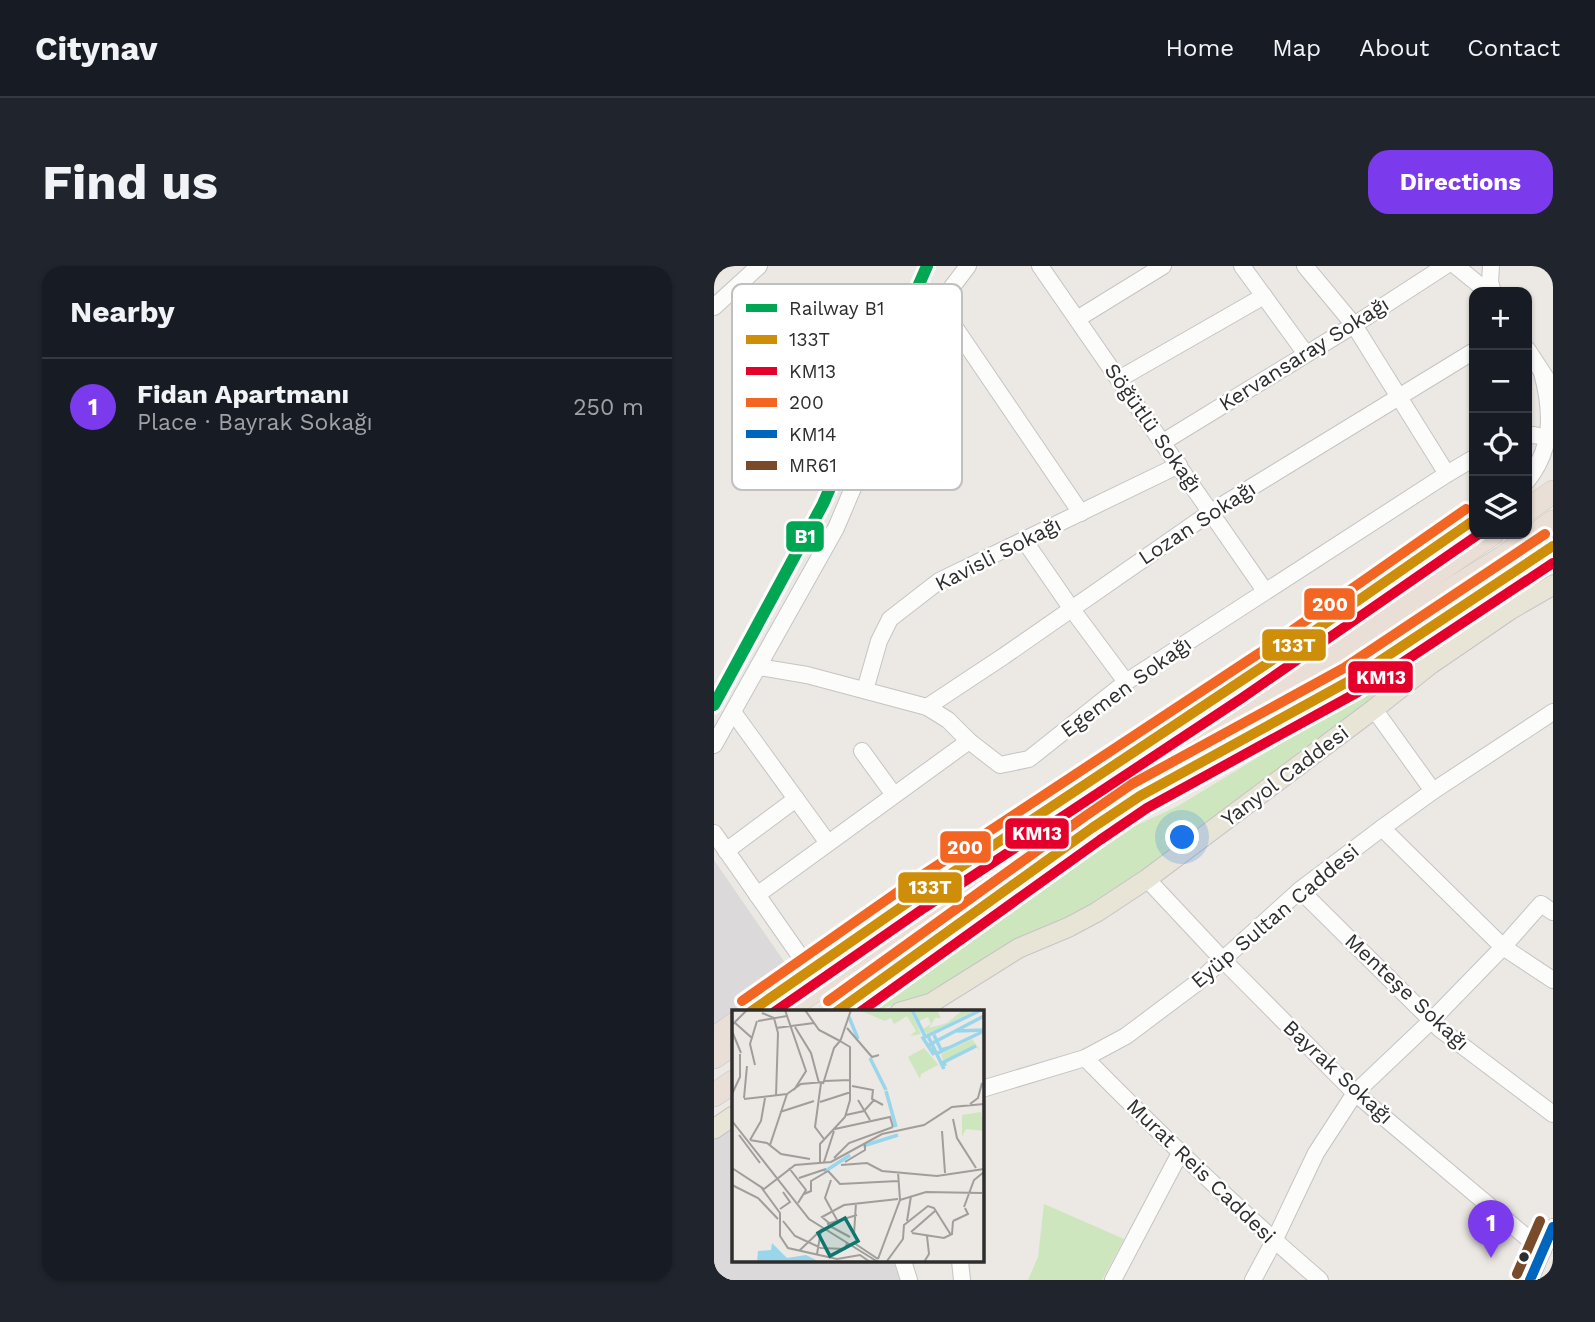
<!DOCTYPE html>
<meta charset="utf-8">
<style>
:root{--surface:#171b24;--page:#20242c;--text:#f1f3f6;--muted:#9ea1a6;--line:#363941;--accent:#7c3aed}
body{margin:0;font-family:"Work Sans",sans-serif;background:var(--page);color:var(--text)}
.controls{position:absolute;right:21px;top:21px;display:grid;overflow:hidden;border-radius:14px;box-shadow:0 2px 5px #0004}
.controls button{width:63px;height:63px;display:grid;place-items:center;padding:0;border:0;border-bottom:2px solid var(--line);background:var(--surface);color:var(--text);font:35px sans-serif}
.you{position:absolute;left:469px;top:572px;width:24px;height:24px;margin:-18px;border:5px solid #fff;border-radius:50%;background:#1a73e8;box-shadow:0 0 0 10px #1a73e833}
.badge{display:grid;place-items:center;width:46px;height:46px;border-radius:50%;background:var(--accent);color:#fff;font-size:23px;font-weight:700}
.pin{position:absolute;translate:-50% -58px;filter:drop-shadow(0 2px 4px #0008)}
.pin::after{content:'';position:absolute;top:37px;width:24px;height:21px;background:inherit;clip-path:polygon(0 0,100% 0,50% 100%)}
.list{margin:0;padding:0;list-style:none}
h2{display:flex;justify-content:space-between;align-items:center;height:91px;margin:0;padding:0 28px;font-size:30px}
h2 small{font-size:23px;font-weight:400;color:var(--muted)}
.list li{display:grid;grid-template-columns:46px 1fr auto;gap:21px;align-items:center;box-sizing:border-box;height:98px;padding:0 28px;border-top:2px solid var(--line)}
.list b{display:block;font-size:26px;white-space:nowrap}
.list p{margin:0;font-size:23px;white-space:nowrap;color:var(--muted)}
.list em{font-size:23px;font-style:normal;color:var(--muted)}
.icon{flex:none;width:38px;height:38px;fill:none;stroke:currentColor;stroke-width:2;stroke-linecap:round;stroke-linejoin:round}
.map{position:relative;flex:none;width:839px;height:1014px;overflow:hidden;border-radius:21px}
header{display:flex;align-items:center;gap:42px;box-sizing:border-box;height:98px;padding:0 35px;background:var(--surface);border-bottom:2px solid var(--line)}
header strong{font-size:33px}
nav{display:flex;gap:38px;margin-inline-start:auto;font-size:24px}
.intro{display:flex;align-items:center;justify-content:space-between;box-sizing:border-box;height:168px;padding:0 42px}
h1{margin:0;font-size:49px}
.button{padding:18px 32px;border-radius:21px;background:var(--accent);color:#fff;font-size:24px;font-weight:700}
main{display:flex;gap:42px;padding:0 42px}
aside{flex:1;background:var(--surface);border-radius:21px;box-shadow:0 2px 5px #0004}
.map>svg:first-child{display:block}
.industrial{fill:#dcd9db}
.green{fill:#cee6be}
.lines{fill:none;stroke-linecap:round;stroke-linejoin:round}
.minor-casing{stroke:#c5c4c5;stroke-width:18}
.major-casing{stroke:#c6c5c4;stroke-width:21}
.highway-casing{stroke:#c6c5c4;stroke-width:24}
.minor{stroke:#fcfcfb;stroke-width:16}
.major{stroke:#e8e4d6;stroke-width:19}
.highway{stroke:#eadfd6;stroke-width:23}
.bus-1-casing{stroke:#fff;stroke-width:16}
.bus-2-casing{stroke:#fff;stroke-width:16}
.bus-3-casing{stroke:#fff;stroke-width:16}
.bus-4-casing{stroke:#fff;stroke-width:16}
.bus-5-casing{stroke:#fff;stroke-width:16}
.bus-1{stroke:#cf8e09;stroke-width:10}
.bus-2{stroke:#e4002b;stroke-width:10}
.bus-3{stroke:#f26522;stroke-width:10}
.bus-4{stroke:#0065bd;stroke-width:10}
.bus-5{stroke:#7a4b2a;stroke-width:10}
.rail-1-casing{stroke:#fff;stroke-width:18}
.rail-1{stroke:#00a651;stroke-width:12}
.bus-dot{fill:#2e2e2e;stroke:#fff;stroke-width:2.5}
.labels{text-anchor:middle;stroke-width:5;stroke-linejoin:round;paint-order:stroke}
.street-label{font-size:21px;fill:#2e2e2e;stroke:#fff}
.inset-river{fill:none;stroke:#99d6ec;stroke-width:3.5}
.inset-road{fill:none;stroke:#a09e9b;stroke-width:2}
.view{fill:#0f766e;fill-opacity:0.15;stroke:#0f766e;stroke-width:3.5}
.inset-edge{fill:none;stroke:#2e2e2e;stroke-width:3.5}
.key{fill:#fff;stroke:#c0c0c0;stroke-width:2}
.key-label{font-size:19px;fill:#2e2e2e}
.line-badge{stroke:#fff;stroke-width:2.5}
.badge-label{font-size:19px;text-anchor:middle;font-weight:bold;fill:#fff}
</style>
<header>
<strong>Citynav</strong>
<nav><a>Home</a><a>Map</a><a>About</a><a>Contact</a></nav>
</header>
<div class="intro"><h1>Find us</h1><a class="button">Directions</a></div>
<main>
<aside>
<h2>Nearby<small></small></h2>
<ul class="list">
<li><span class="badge">1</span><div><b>Fidan Apartmanı</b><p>Place · Bayrak Sokağı</p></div><em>250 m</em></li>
</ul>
</aside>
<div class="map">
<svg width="839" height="1014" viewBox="0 0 839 1014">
<rect width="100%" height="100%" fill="#ece8e4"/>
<g class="industrial">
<path d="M0 594 78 707 0 760Z"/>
<path d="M19 859V995H179L186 1014H0V872Z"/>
</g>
<g class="green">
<path d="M681 408 656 437 423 609 352 656 302 677 248 706 208 730 173 741 165 746H145L423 559 464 540Z"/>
<path d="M330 938 410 973 388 1014H314L324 991Z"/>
</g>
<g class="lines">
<g class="minor-casing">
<g id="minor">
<path d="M326 0 551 325"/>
<path d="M528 0 592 88"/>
<path d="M591 0 640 59 733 208"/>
<path d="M742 0 774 26"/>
<path d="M777 0 776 16 779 26"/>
<path d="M225 38 367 247"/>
<path d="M0 41 45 0"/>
<path d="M363 53 449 0"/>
<path d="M813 83 834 115"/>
<path d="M405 113 550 30"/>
<path d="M813 170 820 169 835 172"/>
<path d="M449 176 640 59 731 0"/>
<path d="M813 215C839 182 839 147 828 107"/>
<path d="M310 274 357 342 412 416"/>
<path d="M45 401 93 409 213 441 234 454 255 475 286 499 315 493 412 416 733 208 760 192"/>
<path d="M151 424 165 375 176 353 225 315 465 199"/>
<path d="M213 441 290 390 497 246 760 85"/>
<path d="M660 443 719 525"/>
<path d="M19 446 114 577"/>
<path d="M0 479 122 262 175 137 208 66 225 38 254 0"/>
<path d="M148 485 180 529"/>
<path d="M668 562 789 681 839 714"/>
<path d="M0 567 95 703 365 522 488 442 760 254"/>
<path d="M12 585 82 533"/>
<path d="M433 613 508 693 641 827 829 985"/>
<path d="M586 624 726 763 839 848"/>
<path d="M43 629 255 475"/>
<path d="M371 792C447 869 524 944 606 1014"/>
<path d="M268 823 371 792 412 770 484 716 586 624 668 562 719 525 839 446"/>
<path d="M189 995 195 1014"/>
<path d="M246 995 248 1014"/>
<path d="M399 1014 466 887"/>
<path d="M539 1014 560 975 602 887 641 827 718 754 789 681 827 638 839 646"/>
<path d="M816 1014 839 961"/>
</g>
</g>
<g class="major-casing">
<g id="major">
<path d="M186 746 217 737 305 682 355 661 383 646 433 613 660 443 717 398 796 344 839 319"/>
<path d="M0 863 19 850"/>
</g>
</g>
<g class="highway-casing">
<g id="highway">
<path d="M813 244 839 226"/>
<path d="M36 746 95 703"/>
<path d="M68 746C201 659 331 569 463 481 568 410 674 340 778 268"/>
<path d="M122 746 378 562 641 384 788 292 839 256"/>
<path d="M0 773 19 759"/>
<path d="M0 791 19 778"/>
<path d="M0 829 19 816"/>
</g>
</g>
<use href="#minor" class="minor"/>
<use href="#major" class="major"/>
<use href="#highway" class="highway"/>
<g class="bus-1-casing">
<g id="bus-1">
<path d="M36 746 203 630 554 397 760 254"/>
<path d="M122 746 378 562 426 530 637 414 839 280"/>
</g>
</g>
<g class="bus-2-casing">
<g id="bus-2">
<path d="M60 746 210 642 528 432 765 268"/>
<path d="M146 746 386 574 433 542 644 426 839 297"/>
</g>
</g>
<g class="bus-3-casing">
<g id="bus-3">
<path d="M28 735 195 618 547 386 752 243"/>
<path d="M114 735 370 551 418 518 630 402 831 268"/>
</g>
</g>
<g class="bus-4-casing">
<path id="bus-4" d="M816 1014 839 961"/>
</g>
<g class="bus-5-casing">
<path id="bus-5" d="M803 1008 826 955"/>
</g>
<use href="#bus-1" class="bus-1"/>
<use href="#bus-2" class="bus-2"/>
<use href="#bus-3" class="bus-3"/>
<use href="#bus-4" class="bus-4"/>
<use href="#bus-5" class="bus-5"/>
<g class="rail-1-casing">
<path id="rail-1" d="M0 439 109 238 213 0"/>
</g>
<use href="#rail-1" class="rail-1"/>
</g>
<circle class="bus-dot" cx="810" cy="991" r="6"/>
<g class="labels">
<g class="street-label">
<text transform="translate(590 88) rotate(-32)" y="7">Kervansaray Sokağı</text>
<text transform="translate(439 162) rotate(55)" y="7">Söğütlü Sokağı</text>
<text transform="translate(483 257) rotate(-33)" y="7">Lozan Sokağı</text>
<text transform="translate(284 288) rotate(-27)" y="7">Kavisli Sokağı</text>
<text transform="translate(412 421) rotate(-36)" y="7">Egemen Sokağı</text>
<text transform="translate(571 510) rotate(-37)" y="7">Yanyol Caddesi</text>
<text transform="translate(561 650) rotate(-40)" y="7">Eyüp Sultan Caddesi</text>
<text transform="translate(693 726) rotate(43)" y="7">Menteşe Sokağı</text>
<text transform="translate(624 806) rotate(43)" y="7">Bayrak Sokağı</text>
<text transform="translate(487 905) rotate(44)" y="7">Murat Reis Caddesi</text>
</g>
</g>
<g transform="translate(18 744)">
<rect width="252" height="252" fill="#ece8e4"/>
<path d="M127 0H178L189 24 178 26 184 21 175 6 162 14 159 8 153 11ZM182 0H205L209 8H203L197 18 215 13 231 0H244L195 24 191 19 199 14 196 7 187 11ZM240 29 248 40 244 37 213 52V57L209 44ZM192 38 210 59 206 55 189 64 188 69 176 47ZM249 102 252 121 234 119 230 127V105Z" fill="#cee6be"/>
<path d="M40 233 55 248 74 245 88 252H25L26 241 39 240Z" fill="#99d6ec"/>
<path class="inset-river" d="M180 0 193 26M117 7 126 29M225 21 252 20M202 25 209 40 216 38M196 26 212 59M195 36 252 6M204 44 252 21M202 45 191 28 249 0M138 48 154 80M213 56 212 52 244 36M154 81 164 117M131 136 166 125M92 162 118 145"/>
<path class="inset-road" d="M53 0 74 61 62 80M73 0 87 20 108 31M30 3 42 8 46 23 44 86M26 11 55 6M2 12 20 28M0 15 15 0M63 17 79 43 87 73M44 18 82 13M115 18 140 47 147 45M0 21 9 43M108 32 119 0M23 55 18 34 25 11M92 71 118 70M89 73 83 117 92 129M91 74 102 38 108 31M120 76 141 80 140 89 151 95M0 84 8 67V44M12 88 15 56M12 89 55 84M126 90 138 110M88 92 119 82M238 94 246 88 250 73M48 102 82 91M114 105 132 101 142 90M221 109 225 128 244 158M0 111 77 209 146 252M103 119 158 107 161 117M210 121 213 163M7 125 28 153M18 130 29 111 33 88M18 130 35 133 49 144 78 149M38 135 55 84 69 74 92 72M102 148 117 133 161 117M88 152V134L113 107 118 90V37L108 31M92 152 102 121M113 152 133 140V134M109 155 135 153 150 161 205 166 252 159M0 158 32 179 63 155 99 152 150 124 192 115 220 97 252 94M57 158 74 180 66 193M96 161 108 174 166 171M166 162 168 190M67 168 94 159M99 170 93 188 105 210M0 175 26 188 46 209M29 177 48 203V226L56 238 105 249 128 245 138 252M72 184 79 181V171L96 161M168 190 194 182 250 183M232 197 242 170 252 162M48 199 58 192 51 182M51 211 63 226 89 238 113 239 115 233M175 211 179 186M221 211 236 204 233 198M97 213 90 207 112 195 166 189M95 214 125 205M96 215 118 227M179 222 203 201M180 223 212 228 220 224 221 211M122 224 124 193M122 233 146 249M68 240 90 219M85 244 89 221M146 249 168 190M155 251 171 229 172 215 196 196 202 198 219 225M192 252 197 244 195 226"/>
<path class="view" d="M113 208 126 231 98 246 86 223Z"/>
<rect width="252" height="252" class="inset-edge"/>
</g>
<rect x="18" y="18" width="230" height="206" rx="10" class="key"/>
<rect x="32" y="38" width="31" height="8" fill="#00a651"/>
<rect x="32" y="69" width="31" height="9" fill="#cf8e09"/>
<rect x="32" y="101" width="31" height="8" fill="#e4002b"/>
<rect x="32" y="132" width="31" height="9" fill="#f26522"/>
<rect x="32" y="164" width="31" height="8" fill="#0065bd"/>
<rect x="32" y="195" width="31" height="9" fill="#7a4b2a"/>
<g class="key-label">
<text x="75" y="49">Railway B1</text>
<text x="75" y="80">133T</text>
<text x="75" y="112">KM13</text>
<text x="75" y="143">200</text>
<text x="75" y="175">KM14</text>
<text x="75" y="206">MR61</text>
</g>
<g class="line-badge">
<rect x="71" y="254" width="40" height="33" rx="7" fill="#00a651"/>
<rect x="589" y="321" width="53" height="34" rx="7" fill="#f26522"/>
<rect x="547" y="362" width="66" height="34" rx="7" fill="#cf8e09"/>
<rect x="633" y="394" width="67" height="34" rx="7" fill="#e4002b"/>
<rect x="290" y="551" width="66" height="33" rx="7" fill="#e4002b"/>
<rect x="225" y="564" width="53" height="34" rx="7" fill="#f26522"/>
<rect x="183" y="605" width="66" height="33" rx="7" fill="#cf8e09"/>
</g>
<g class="badge-label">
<text x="91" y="277">B1</text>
<text x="616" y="345">200</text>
<text x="580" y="386">133T</text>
<text x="667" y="418">KM13</text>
<text x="323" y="574">KM13</text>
<text x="251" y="588">200</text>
<text x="216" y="628">133T</text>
</g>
</svg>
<div class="controls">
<button>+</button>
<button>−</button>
<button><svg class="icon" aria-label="locate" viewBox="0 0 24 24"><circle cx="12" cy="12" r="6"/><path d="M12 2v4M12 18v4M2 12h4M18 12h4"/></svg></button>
<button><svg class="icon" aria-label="layers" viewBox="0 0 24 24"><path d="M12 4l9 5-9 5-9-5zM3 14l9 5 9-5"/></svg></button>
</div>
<div class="you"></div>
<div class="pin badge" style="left:777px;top:992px">1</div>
</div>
</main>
